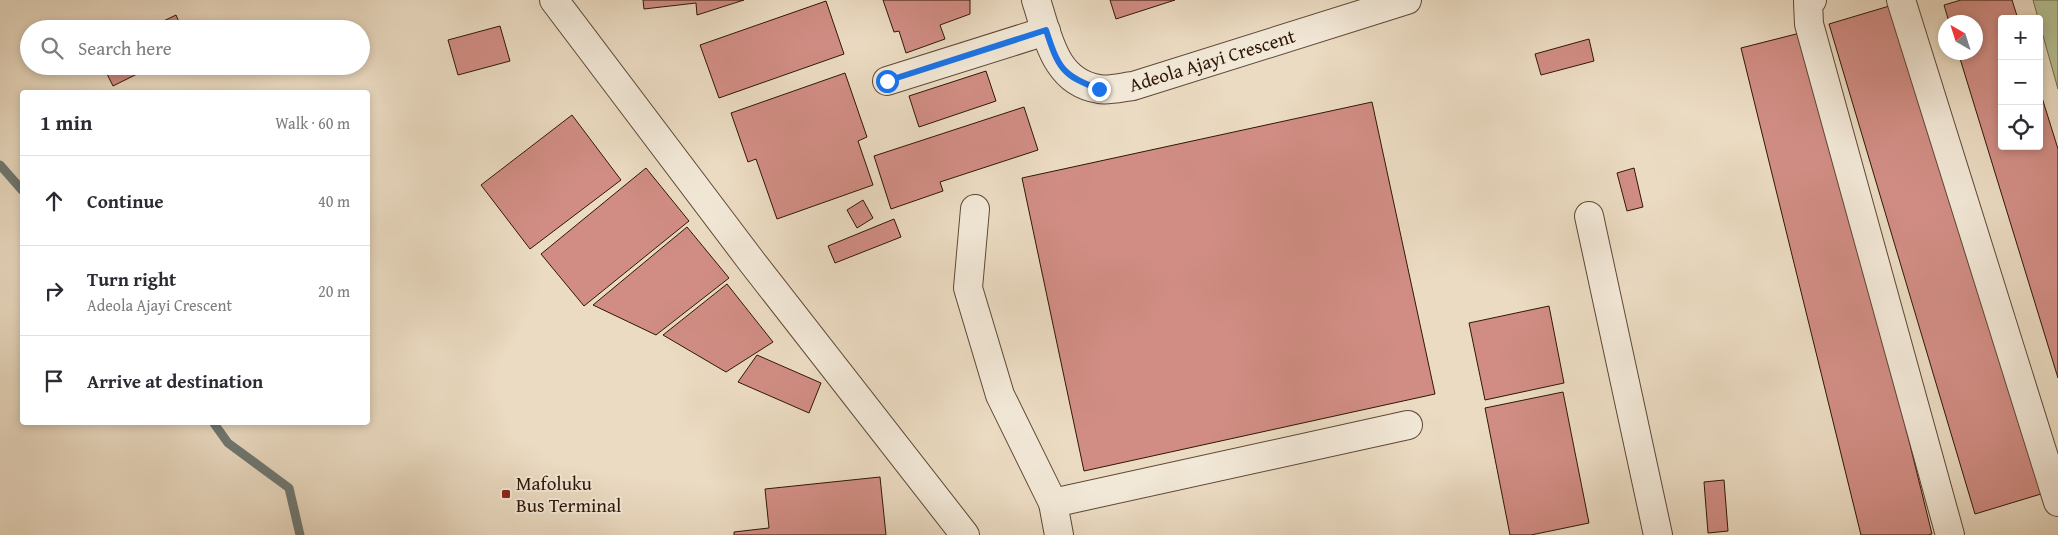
<!DOCTYPE html>
<meta charset="utf-8">
<style>
:root{--surface:#fff;--page:#f7f7f7;--text:#2b2b33;--muted:#7c7c81;--line:#e1e1e2}
body{margin:0;font-family:"Gentium Book Plus",serif;background:var(--page);color:var(--text)}
.controls{position:absolute;right:15px;top:15px;display:grid;overflow:hidden;border-radius:5px;box-shadow:0 2px 8px #0003}
.controls button{width:45px;height:45px;display:grid;place-items:center;padding:0;border:0;border-bottom:1px solid var(--line);background:var(--surface);color:var(--text);font:25px sans-serif}
.compass{position:absolute;left:1938px;top:15px;width:45px;height:45px;border-radius:50%;background:var(--surface);box-shadow:0 2px 8px #0003;rotate:321deg}
.stop{position:absolute;width:15px;height:15px;margin:-11px;border:4px solid #1a73e8;border-radius:50%;background:#fff}
.stop.end{background:#1a73e8;border-color:#fff;box-shadow:0 1px 5px #0008}
.list{margin:0;padding:0;list-style:none}
h2{display:flex;justify-content:space-between;align-items:center;height:65px;margin:0;padding:0 20px;font-size:21px}
h2 small{font-size:16px;font-weight:400;color:var(--muted)}
.list li{display:grid;grid-template-columns:32px 1fr auto;gap:15px;align-items:center;box-sizing:border-box;height:90px;padding:0 20px;border-top:1px solid var(--line)}
.list b{display:block;font-size:19px;white-space:nowrap}
.list p{margin:0;font-size:16px;white-space:nowrap;color:var(--muted)}
.list em{font-size:16px;font-style:normal;color:var(--muted)}
.icon{flex:none;width:28px;height:28px;fill:none;stroke:currentColor;stroke-width:2;stroke-linecap:round;stroke-linejoin:round}
.map{position:relative;flex:none;width:2058px;height:535px;overflow:hidden}
.search{position:absolute;background:var(--surface);box-shadow:0 2px 8px #0003;left:20px;top:20px;width:350px;height:55px;display:flex;align-items:center;gap:12px;box-sizing:border-box;padding:0 18px;border-radius:28px;color:var(--muted);font-size:19px}
.panel{position:absolute;background:var(--surface);box-shadow:0 2px 8px #0003;left:20px;top:90px;width:350px;height:335px;border-radius:5px}
.map>svg:first-child{display:block}
.green{fill:#b5c195;stroke:#726c4e}
.lines{fill:none;stroke-linecap:round;stroke-linejoin:round}
.stream{stroke:#6f7873;stroke-width:9}
.building{fill:#d18d84;stroke:#2e1706}
.minor-casing{stroke:#5d4835;stroke-width:30}
.minor{stroke:#f2e8d7;stroke-width:28}
.route{stroke:#1a73e8;stroke-width:6}
.poi-dot{fill:#8f2418;stroke:#f2e8d7;stroke-width:2}
.labels{text-anchor:middle;stroke-width:4;stroke-linejoin:round;paint-order:stroke}
.street-label{font-size:19px;fill:#2e1706;stroke:#f2e8d7}
.poi-label{font-size:19px;fill:#2e1706;stroke:#f2e8d7;text-anchor:start}
</style>
<div class="map">
<svg width="2058" height="535" viewBox="0 0 2058 535">
<rect width="100%" height="100%" fill="#ebdbc2"/>
<filter id="stains"><feTurbulence type="fractalNoise" baseFrequency=".004" numOctaves="4"/><feColorMatrix values="0 0 0 0 .2 0 0 0 0 .09 0 0 0 0 .02 0 0 0 .5 -.17"/></filter>
<radialGradient id="worn" r=".72"><stop offset=".6" stop-color="#630" stop-opacity="0"/><stop offset="1" stop-color="#630" stop-opacity=".3"/></radialGradient>
<path class="green" d="M2033 0H2058V89Z"/>
<g class="lines">
<g class="stream">
<path d="M0 165 22 190"/>
<path d="M213 422 228 443 289 488 300 535"/>
</g>
</g>
<g class="building">
<path d="M643 0H744L697 15 696 3 644 9Z"/>
<path d="M883 0H970V14L940 25 945 39 906 53 899 31 894 32Z"/>
<path d="M1110 0H1175L1116 19Z"/>
<path d="M1961 0H2012L2018 19H2002V146H2039V88L2058 149V378L1958 52H1976V22H1949L1944 5Z"/>
<path d="M826 1 844 54 719 98 700 45Z"/>
<path d="M1896 4 2041 494 1975 514 1829 24Z"/>
<path d="M176 15 182 29H147Z"/>
<path d="M500 26 510 61 458 75 448 40Z"/>
<path d="M1808 31 1932 534 1928 535H1861L1741 48Z"/>
<path d="M1589 39 1594 61 1541 75 1535 54Z"/>
<path d="M103 66H153L113 86Z"/>
<path d="M986 71 996 101 919 127 909 96Z"/>
<path d="M845 73 867 137 858 141 873 185 777 219 756 159 748 162 731 113Z"/>
<path d="M1372 102 1435 394 1084 471 1022 178Z"/>
<path d="M1024 107 1038 150 940 182 943 191 891 209 874 156Z"/>
<path d="M572 115 621 180 530 249 481 185Z"/>
<path d="M646 168 689 221 584 306 541 254Z"/>
<path d="M1634 168 1643 207 1627 211 1617 173Z"/>
<path d="M863 200 873 218 857 228 847 210Z"/>
<path d="M894 219 901 237 835 263 828 246Z"/>
<path d="M687 227 729 278 656 335 593 305Z"/>
<path d="M727 284 773 342 726 372 663 335Z"/>
<path d="M1549 306 1564 383 1485 400 1469 323Z"/>
<path d="M757 355 821 383 809 413 738 382Z"/>
<path d="M1563 392 1589 523 1531 535H1510L1485 408Z"/>
<path d="M880 477 886 535H734V532L769 528 765 489Z"/>
<path d="M1724 480 1728 531 1708 533 1704 482Z"/>
</g>
<g class="lines">
<g class="minor-casing">
<g id="minor">
<path d="M554 0 752 262 965 535"/>
<path d="M1036 0C1048 36 1054 82 1099 89 1109 91 1123 87 1133 86L1407 0"/>
<path d="M1812 0 1808 2 1809 24 1950 535"/>
<path d="M1901 0 2058 502"/>
<path d="M887 81 1046 31"/>
<path d="M975 209 968 288 1000 395 1053 503 1059 535"/>
<path d="M1589 216 1658 535"/>
<path d="M1053 503 1408 425"/>
</g>
</g>
<use href="#minor" class="minor"/>
</g>
<g class="lines">
<path class="route" d="M887 81 1046 30C1058 67 1062 76 1099 89"/>
</g>
<rect class="poi-dot" x="501" y="489" width="10" height="10" rx="2.5"/>
<g class="labels">
<g class="street-label">
<text transform="translate(1212 60) rotate(-17)" y="7">Adeola Ajayi Crescent</text>
</g>
<g class="poi-label">
<text x="516" y="490">Mafoluku<tspan x="516" dy="22">Bus Terminal</tspan></text>
</g>
</g>
<rect width="100%" height="100%" filter="url(#stains)"/>
<rect width="100%" height="100%" fill="url(#worn)"/>
</svg>
<div class="controls">
<button>+</button>
<button>−</button>
<button><svg class="icon" aria-label="locate" viewBox="0 0 24 24"><circle cx="12" cy="12" r="6"/><path d="M12 2v4M12 18v4M2 12h4M18 12h4"/></svg></button>
</div>
<svg class="compass" viewBox="-18 -18 36 36"><path d="M0-13l5 13h-10z" fill="#e53935"/><path d="M0 13l5-13h-10z" fill="#7c7c81"/></svg>
<div class="stop" style="left:887px;top:81px"></div>
<div class="stop end" style="left:1099px;top:89px"></div>
<div class="search"><svg class="icon" aria-label="search" viewBox="0 0 24 24"><circle cx="10" cy="10" r="6"/><path d="M15 15l6 6"/></svg>Search here</div>
<section class="panel">
<h2>1 min<small>Walk · 60 m</small></h2>
<ul class="list">
<li><svg class="icon" aria-label="ahead" viewBox="0 0 24 24"><path d="M12 20V5M6 11l6-6 6 6"/></svg><div><b>Continue</b></div><em>40 m</em></li>
<li><svg class="icon" aria-label="right" viewBox="0 0 24 24"><path d="M7 20v-9h11M14 6l5 5-5 5"/></svg><div><b>Turn right</b><p>Adeola Ajayi Crescent</p></div><em>20 m</em></li>
<li><svg class="icon" aria-label="arrive" viewBox="0 0 24 24"><path d="M6 21V4h12l-3 4 3 4H6"/></svg><div><b>Arrive at destination</b></div></li>
</ul>
</section>
</div>
